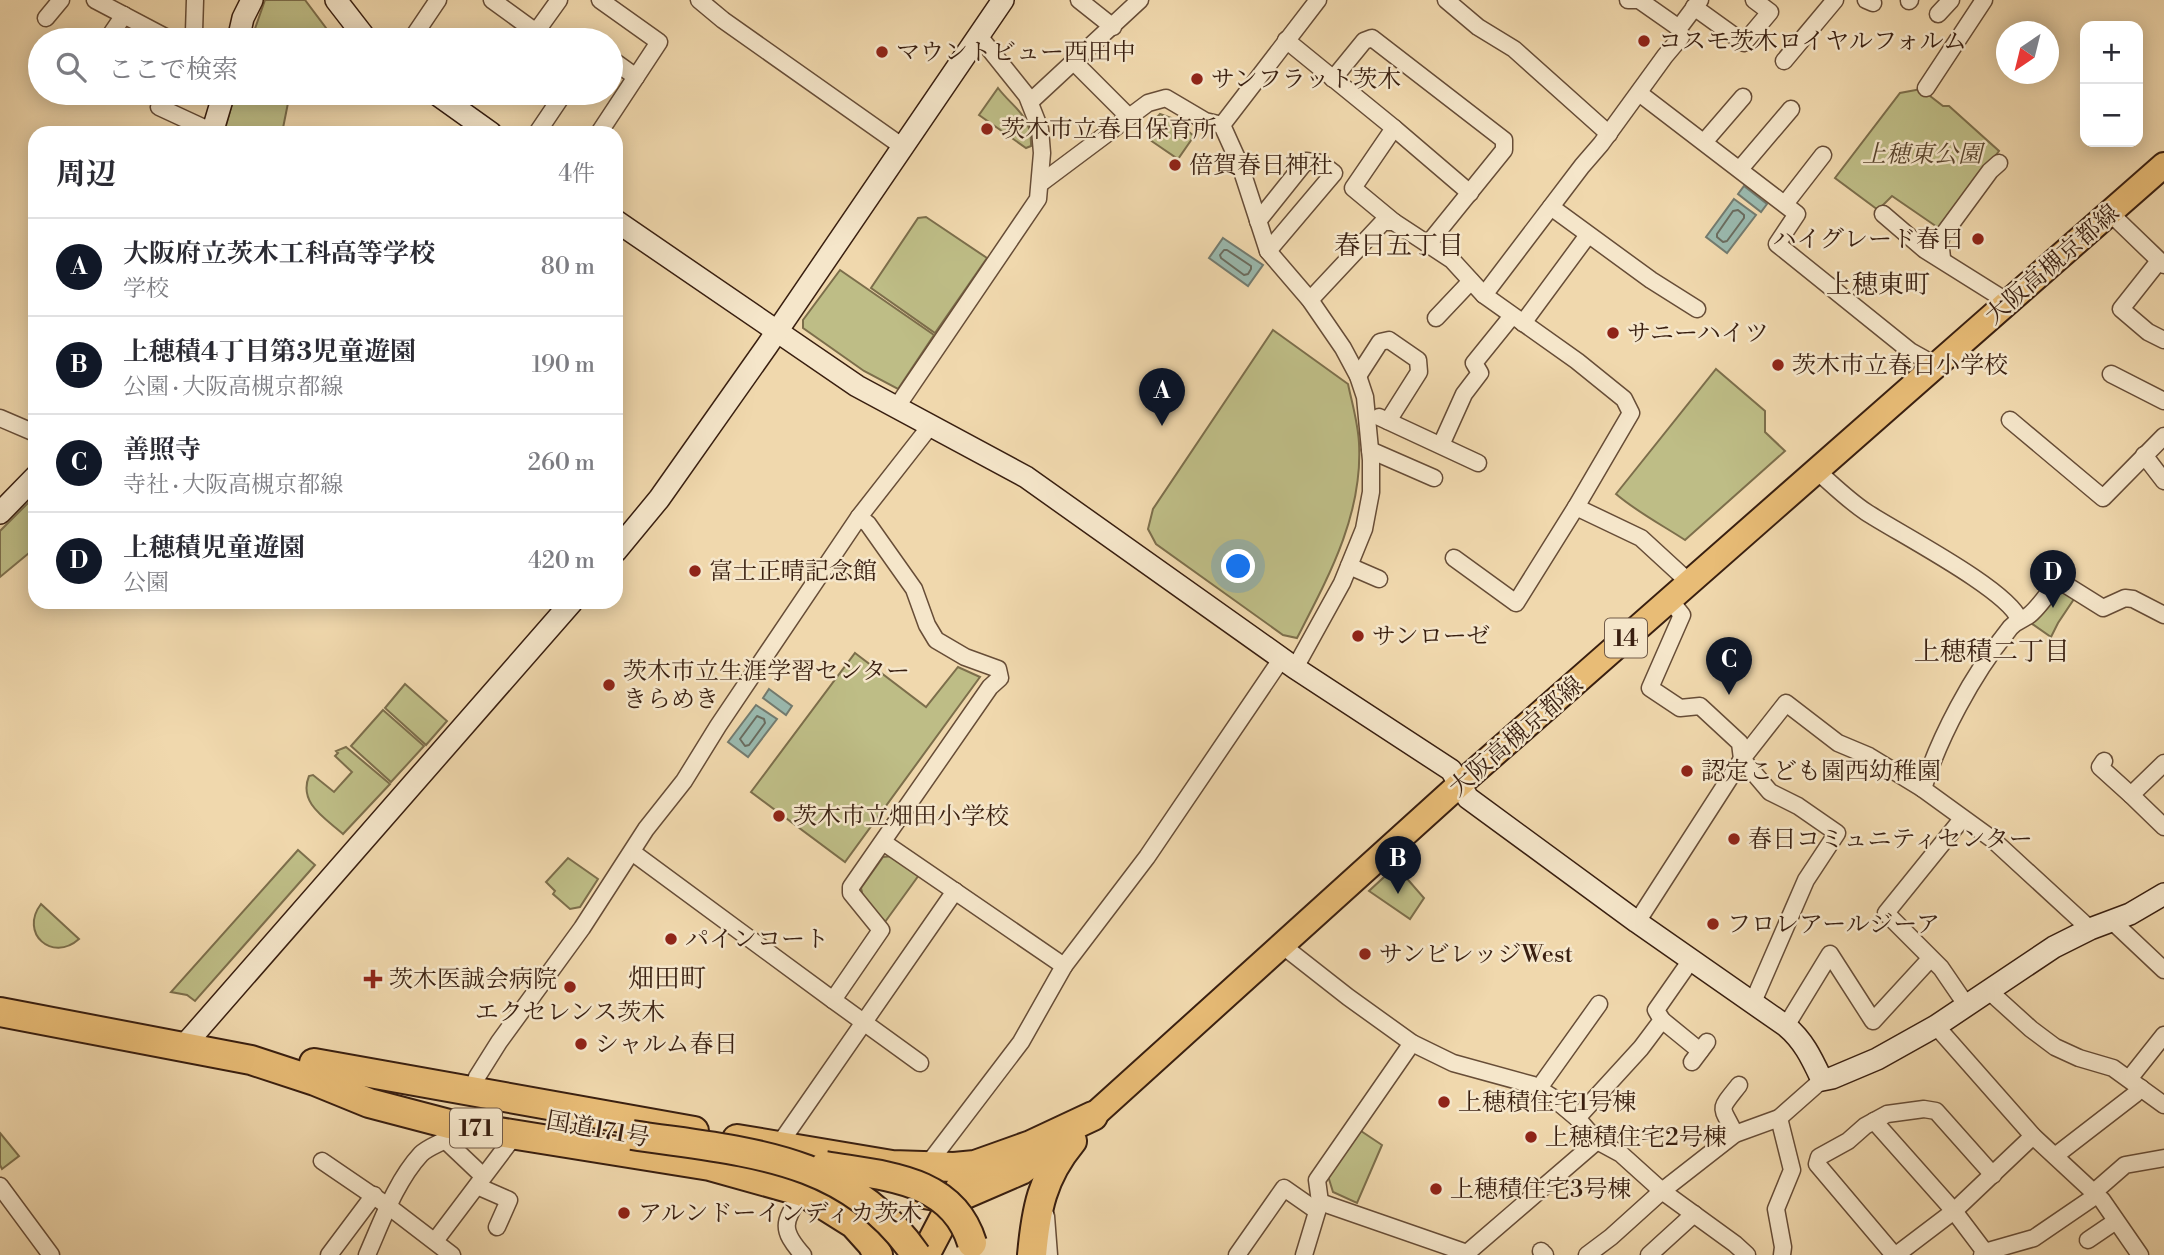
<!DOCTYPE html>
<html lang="ja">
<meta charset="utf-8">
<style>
:root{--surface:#fff;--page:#f7f7f7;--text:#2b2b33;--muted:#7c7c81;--line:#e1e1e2;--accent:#111827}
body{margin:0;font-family:"Libre Bodoni","Noto Serif JP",serif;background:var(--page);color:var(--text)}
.controls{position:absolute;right:21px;top:21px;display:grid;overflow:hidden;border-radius:14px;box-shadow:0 4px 18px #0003}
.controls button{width:63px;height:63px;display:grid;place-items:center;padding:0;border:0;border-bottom:2px solid var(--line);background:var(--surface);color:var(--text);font:35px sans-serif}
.compass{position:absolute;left:1996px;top:21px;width:63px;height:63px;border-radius:50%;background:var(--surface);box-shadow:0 4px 18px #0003;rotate:215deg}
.you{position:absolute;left:1239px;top:567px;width:24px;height:24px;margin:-18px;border:5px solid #fff;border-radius:50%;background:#1a73e8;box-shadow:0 0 0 10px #1a73e833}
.badge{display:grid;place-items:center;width:46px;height:46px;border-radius:50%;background:var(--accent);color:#fff;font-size:23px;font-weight:700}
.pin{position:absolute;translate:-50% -58px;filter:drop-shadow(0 2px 4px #0008)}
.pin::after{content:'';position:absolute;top:37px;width:24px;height:21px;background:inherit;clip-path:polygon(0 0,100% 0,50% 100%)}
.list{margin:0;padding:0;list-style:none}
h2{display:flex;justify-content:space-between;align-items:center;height:91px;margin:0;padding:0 28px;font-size:30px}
h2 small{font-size:23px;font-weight:400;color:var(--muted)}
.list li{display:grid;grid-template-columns:46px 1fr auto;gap:21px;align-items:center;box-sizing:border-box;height:98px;padding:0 28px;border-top:2px solid var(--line)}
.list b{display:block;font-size:26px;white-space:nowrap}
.list p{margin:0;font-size:23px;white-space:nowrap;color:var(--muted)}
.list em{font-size:23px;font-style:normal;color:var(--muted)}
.icon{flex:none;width:38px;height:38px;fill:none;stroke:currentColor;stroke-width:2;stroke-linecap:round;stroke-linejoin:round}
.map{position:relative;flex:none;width:2164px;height:1255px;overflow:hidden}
.search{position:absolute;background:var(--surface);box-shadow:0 4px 18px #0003;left:28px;top:28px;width:595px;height:77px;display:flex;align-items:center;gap:18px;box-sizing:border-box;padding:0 24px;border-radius:38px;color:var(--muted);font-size:26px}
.panel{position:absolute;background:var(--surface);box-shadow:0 4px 18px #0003;left:28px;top:126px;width:595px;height:483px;border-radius:21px}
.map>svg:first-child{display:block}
.green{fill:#bebd86;stroke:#7c6e4b;stroke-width:2}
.water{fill:#9ab9ae;stroke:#737b6f;stroke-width:2}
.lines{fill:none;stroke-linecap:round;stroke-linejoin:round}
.shore{stroke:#6a6c5f;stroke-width:2}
.street-casing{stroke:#674d37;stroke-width:19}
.secondary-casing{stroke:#391f10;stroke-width:24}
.primary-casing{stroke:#391f10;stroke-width:28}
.highway-casing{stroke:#391f10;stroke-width:32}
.street{stroke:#f5e6ca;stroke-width:16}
.secondary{stroke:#f5e6ca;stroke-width:21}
.primary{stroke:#e8bc76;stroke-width:24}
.highway{stroke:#e8bc76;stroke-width:28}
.highway-bridge-casing{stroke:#391f10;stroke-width:32;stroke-linecap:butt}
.highway-bridge{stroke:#e8bc76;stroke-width:28}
.poi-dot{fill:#8f2418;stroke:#f5e6ca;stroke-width:2.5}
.labels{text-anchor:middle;stroke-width:5;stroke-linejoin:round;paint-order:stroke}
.shield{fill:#f5e6ca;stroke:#715b48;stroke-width:2}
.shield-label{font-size:23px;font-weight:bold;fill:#391f10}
.poi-label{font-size:24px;fill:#391f10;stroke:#f5e6ca;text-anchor:start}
.park-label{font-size:24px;font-style:italic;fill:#5a462e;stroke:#f5e6ca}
.street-label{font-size:24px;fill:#391f10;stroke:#f5e6ca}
.neighbourhood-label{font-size:26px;fill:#391f10;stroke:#f5e6ca}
</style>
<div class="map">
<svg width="2164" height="1255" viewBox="0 0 2164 1255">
<rect width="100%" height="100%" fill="#f0d8ad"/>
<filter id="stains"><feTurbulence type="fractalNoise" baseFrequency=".00286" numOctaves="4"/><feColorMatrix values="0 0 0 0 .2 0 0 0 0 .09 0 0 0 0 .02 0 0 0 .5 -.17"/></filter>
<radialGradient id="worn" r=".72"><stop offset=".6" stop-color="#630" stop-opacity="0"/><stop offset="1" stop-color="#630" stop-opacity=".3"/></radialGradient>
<g class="green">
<path d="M265 0H305L326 28 316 40H251Z"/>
<path d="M998 88C1014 109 1032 115 1031 146L1026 148 979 115Z"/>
<path d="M1921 89 1943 106H1949L1999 151 1940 229 1892 196 1878 210 1835 178 1900 93Z"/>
<path d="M235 93H290L282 133H224Z"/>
<path d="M1160 114 1171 118 1194 136 1178 159 1150 140 1148 127Z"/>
<path d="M926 217 987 258 935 333 871 288 918 218Z"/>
<path d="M840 270 934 335 898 389 864 371 803 328V320Z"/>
<path d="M1273 330 1348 384C1352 403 1358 423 1359 443 1363 514 1329 576 1297 638L1283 635 1156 544 1148 529 1153 509Z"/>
<path d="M1716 369 1765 411V432L1785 451 1685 540C1662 525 1637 512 1616 494Z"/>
<path d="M35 496V548L0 577V531Z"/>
<path d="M2056 589 2076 596 2058 623 2051 637 2028 621Z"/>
<path d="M855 653 926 707 958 667 980 677 845 862 751 792Z"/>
<path d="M405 684 447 721 426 745 385 708Z"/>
<path d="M383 710 424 746 391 782 351 746Z"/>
<path d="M346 747 390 784 343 834C325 818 298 803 309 776L313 775 334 792 352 772 335 756 338 753 336 751Z"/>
<path d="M298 850 315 865 195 1001 187 995 171 992Z"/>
<path d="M894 856 919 875 885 922 863 897 861 888 883 857Z"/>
<path d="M568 858 598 879 580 907 570 909 553 894 555 891 546 882Z"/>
<path d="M1396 866 1424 898 1410 919 1369 891Z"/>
<path d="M41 904 79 939C52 963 19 933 41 904Z"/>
<path d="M1361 1131 1382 1145 1357 1203 1333 1192 1328 1176Z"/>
<path d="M0 1133 19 1156 2 1169 0 1165Z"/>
</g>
<g class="water">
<path d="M1744 186 1767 204 1761 212 1738 194Z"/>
<path d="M1734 199 1756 215 1727 253 1706 237Z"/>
<path d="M1223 238 1263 265 1248 286 1209 258Z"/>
<path d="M769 689 792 706 786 715 763 698Z"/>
<path d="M756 705 777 719 748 757 728 742Z"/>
</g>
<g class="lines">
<g class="shore">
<path d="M1738 210 1744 215V218L1727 241 1723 242 1717 237V234L1733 211Z"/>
<path d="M1224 250H1227L1251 266V269L1248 274 1244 275 1221 258 1220 255Z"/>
<path d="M757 716 764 719 765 723 749 745 745 746 740 739Z"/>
</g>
<g class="street-casing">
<g id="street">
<path d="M95 0 171 40"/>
<path d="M492 0 536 32 559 0"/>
<path d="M699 0 723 20 903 147"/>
<path d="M1079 0 1113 27"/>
<path d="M1446 0 1478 27 1514 49 1609 134"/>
<path d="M1628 0H1639L1679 28"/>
<path d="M1866 0 1873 3"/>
<path d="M1909 1 1910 0"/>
<path d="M1694 7 1744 43 1770 12 1754 0"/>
<path d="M1938 14 1951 0"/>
<path d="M46 18 61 0"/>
<path d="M107 40 124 15"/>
<path d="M191 40 194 32 195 0"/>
<path d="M411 40 438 0"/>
<path d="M1286 40 1394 128 1353 188 1394 222"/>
<path d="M611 59 636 77"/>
<path d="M1784 61 1835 0"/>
<path d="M1074 62 1129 117"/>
<path d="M1333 79 1364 41 1372 38 1504 140V150L1428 244"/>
<path d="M1926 88 1984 0"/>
<path d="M1639 93 1797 214 1777 244 1910 351 1937 366"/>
<path d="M1030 102 1140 0"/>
<path d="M159 107 213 132"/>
<path d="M1222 125 1240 165 1268 251 1310 300 1343 348 1358 376 1365 397 1371 460V492L1364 529 1342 583 1295 668"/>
<path d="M1222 125 1318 0"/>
<path d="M1394 128 1470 193"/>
<path d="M537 133 564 93"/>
<path d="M599 133 659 42 600 0"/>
<path d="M1705 141 1743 97"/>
<path d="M1740 169 1791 109"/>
<path d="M1041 183 1148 103 1166 98 1205 121 1222 125"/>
<path d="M1785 204 1823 155"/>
<path d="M1551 207 1651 280 1697 309"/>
<path d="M2110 213 2164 265"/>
<path d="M1883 214 1925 250 2008 302"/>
<path d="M1258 221 1306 161 1321 163 1334 173 1268 251"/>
<path d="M1942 258 1940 239 1990 171 1999 163"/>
<path d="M2159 261 2121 309 2148 332 2164 340"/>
<path d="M1484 295 1582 166 1601 144 1665 56 1681 37 1679 28 1700 0"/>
<path d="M1310 300 1383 222H1394L1452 260 1484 295 1577 361 1624 399 1631 413 1576 507 1516 603 1454 558"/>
<path d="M1436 318 1471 281"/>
<path d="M1523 323 1588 235"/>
<path d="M2111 374 2164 401"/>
<path d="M1358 376 1380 342 1389 340 1418 360 1419 372 1388 421"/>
<path d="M896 408 1038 199 1042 153 1040 129 1027 96 979 36"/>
<path d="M1379 417 1478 463"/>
<path d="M0 418 35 433"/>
<path d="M2010 420 2103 498 2164 436"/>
<path d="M1441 445 1464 394 1480 373 1474 363 1512 316"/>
<path d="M1370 450 1434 478"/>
<path d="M2144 455 2164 481"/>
<path d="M1817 471C1833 485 1848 500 1866 512 1898 533 2007 589 2019 619"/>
<path d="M1576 507 1641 538 1690 583"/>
<path d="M1349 566 1379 579"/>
<path d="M1670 600 1682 615 1650 688 1680 708 1700 706 1740 743 1742 759"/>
<path d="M1742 759 1786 703 1838 743 1869 756 1923 789"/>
<path d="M2104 761 2100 767 2131 795"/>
<path d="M2164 763 2131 795 2164 827"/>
<path d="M1962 819 1886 913 1941 968 1967 1006"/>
<path d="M883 842 1064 966 1021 1042 925 1168"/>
<path d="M632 852 833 1000 881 930 851 893V887L990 687 1000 678 998 669 965 657 936 640 927 625 914 589 868 524 859 517"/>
<path d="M2112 921 2164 970"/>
<path d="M1637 922 1742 759 1770 792 1798 806 1837 833 1806 880 1753 1002"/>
<path d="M2090 929 1992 839 1923 789C1939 737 1973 674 2007 632 2013 623 2019 621 2028 616 2038 609 2048 593 2056 583H2063L2103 608 2125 598 2133 599 2164 615"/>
<path d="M1283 946 1348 997 1412 1043 1453 1063 1533 1085 1552 1097 1577 1118 1597 1141 1621 1154 1662 1191 1735 1244 1747 1255"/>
<path d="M1064 966 1147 857 1282 658"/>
<path d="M1989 991 2031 1029 2055 1047 2079 1058 2113 1068 2164 1105"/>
<path d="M833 1000 920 1063"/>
<path d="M1662 1020 1700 1051"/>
<path d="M1786 1026 1830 954 1873 1021 1930 959"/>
<path d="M1936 1026 2033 1136 2102 1200 2140 1255"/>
<path d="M1692 1062 1707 1042"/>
<path d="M2129 1079 2164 1035"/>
<path d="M1539 1088 1599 1004"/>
<path d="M472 1092 477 1077 499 1042 582 928 646 829 684 781 718 726 859 517 931 425"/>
<path d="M1577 1118 1641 1048 1662 1020 1656 1010 1691 960"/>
<path d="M1779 1118 1792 1170 1776 1209 1783 1247 1782 1255"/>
<path d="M1874 1121 1954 1211 1985 1252 1982 1255"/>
<path d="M1735 1134C1721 1104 1717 1113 1739 1085"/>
<path d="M445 1140 483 1176"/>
<path d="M778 1146 955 891"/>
<path d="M2055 1156 2134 1095 2141 1088"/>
<path d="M322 1161 388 1206 452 1255"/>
<path d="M0 1186 51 1255"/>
<path d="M477 1186 509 1200 497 1227"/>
<path d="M803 1192C785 1221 778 1227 803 1255"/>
<path d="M1320 1202 1467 1253 1597 1141"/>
<path d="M1046 1216 1049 1255"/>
<path d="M2088 1240 2116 1221"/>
<path d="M435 1241 515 1135"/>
<path d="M1541 1251 1545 1255"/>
<path d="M1985 1252 2034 1238 2091 1199 2094 1192 2125 1165 2164 1158"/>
<path d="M329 1255 374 1195"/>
<path d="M367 1255C382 1221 396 1181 421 1154 427 1148 438 1144 445 1140L449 1124"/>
<path d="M1237 1255 1284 1188 1317 1211"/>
<path d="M1304 1255 1320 1202 1317 1180 1412 1043"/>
<path d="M1587 1255 1611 1237 1662 1191 1735 1134 1779 1118 1822 1080"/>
<path d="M1649 1255 1694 1214"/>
<path d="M1894 1255 1817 1164 1819 1157 1848 1141 1865 1126 1887 1114 1924 1109 1936 1111 1993 1175"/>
<path d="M1896 1255 1954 1211 2033 1136"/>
</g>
</g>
<g class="secondary-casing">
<g id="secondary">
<path d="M336 0 367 40"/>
<path d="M238 40 243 18 252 0"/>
<path d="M435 93 491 133"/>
<path d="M212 133 224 93"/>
<path d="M616 221 857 386 1026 477 1295 668 1451 770 1468 798 1637 922 1786 1026C1804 1041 1812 1059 1822 1080L1832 1078 1877 1059 1936 1026 2054 947 2090 929 2130 914 2164 894"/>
<path d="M0 513 35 477"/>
<path d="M616 551 659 499 767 346 1003 0"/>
<path d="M182 1048 572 602"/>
</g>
</g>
<g class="primary-casing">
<path id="primary" d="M1093 1116 1459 785 2164 165"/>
</g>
<g class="highway-casing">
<g id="highway">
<path d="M0 1012 251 1060 315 1081 369 1103 449 1124 710 1166 803 1192 854 1224 872 1244 878 1255"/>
<path d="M314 1063 694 1131"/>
<path d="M737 1139 892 1165 954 1167 975 1165 1031 1145 1093 1116"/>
<path d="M924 1194 954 1199 1021 1170 1054 1145"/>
<path d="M925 1255 960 1188"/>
<path d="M1032 1255C1036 1210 1042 1177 1072 1141"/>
</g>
</g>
<use href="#street" class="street"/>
<use href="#secondary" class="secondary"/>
<use href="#primary" class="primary"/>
<use href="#highway" class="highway"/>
<g class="highway-bridge-casing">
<g id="highway-bridge">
<path d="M632 1135C742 1152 847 1154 916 1255"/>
<path d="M825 1166C882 1176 952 1177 972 1243"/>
</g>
</g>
<use href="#highway-bridge" class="highway-bridge"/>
</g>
<g class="poi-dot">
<circle cx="1644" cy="41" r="7"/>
<circle cx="882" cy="52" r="7"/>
<circle cx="1197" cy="79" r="7"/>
<circle cx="987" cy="129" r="7"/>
<circle cx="1175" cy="165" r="7"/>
<circle cx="1978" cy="239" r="7"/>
<circle cx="1613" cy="333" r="7"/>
<circle cx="1778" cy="365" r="7"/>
<circle cx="695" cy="571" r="7"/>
<circle cx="1358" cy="636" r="7"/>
<circle cx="609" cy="685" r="7"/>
<circle cx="1687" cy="771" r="7"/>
<circle cx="779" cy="816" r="7"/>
<circle cx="1734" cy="839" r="7"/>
<circle cx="1713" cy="924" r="7"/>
<circle cx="671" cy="939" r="7"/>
<circle cx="1365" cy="954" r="7"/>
<path d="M369.5 968.5h7v7h7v7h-7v7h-7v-7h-7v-7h7z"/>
<circle cx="570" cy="987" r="7"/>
<circle cx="581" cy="1044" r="7"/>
<circle cx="1444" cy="1102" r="7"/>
<circle cx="1531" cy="1137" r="7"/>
<circle cx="1436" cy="1189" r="7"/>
<circle cx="624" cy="1213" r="7"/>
</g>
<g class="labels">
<g class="shield">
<rect x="1605" y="618.5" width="42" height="39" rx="5"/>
<rect x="450" y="1108.5" width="52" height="39" rx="5"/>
</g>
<g class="shield-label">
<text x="1626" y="646">14</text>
<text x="476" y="1136">171</text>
</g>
<g class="poi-label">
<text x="1658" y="49">コスモ茨木ロイヤルフォルム</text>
<text x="896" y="60">マウントビュー西田中</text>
<text x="1211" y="87">サンフラット茨木</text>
<text x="1001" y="137">茨木市立春日保育所</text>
<text x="1189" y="173">倍賀春日神社</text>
<text x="1964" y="247" text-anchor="end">ハイグレード春日</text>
<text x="1627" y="341">サニーハイツ</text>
<text x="1792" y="373">茨木市立春日小学校</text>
<text x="709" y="579">富士正晴記念館</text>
<text x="1372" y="644">サンローゼ</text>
<text x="623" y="679">茨木市立生涯学習センター<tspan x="623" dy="28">きらめき</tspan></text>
<text x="1701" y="779">認定こども園西幼稚園</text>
<text x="793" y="824">茨木市立畑田小学校</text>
<text x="1748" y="847">春日コミュニティセンター</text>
<text x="1727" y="932">フロレアールジーア</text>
<text x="685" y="947">パインコート</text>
<text x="1379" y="962">サンビレッジWest</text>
<text x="389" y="987">茨木医誠会病院</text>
<text x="570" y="1020" text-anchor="middle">エクセレンス茨木</text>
<text x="595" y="1052">シャルム春日</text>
<text x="1458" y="1110">上穂積住宅1号棟</text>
<text x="1545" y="1145">上穂積住宅2号棟</text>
<text x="1450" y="1197">上穂積住宅3号棟</text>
<text x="638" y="1221">アルンドーインディカ茨木</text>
</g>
<g class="park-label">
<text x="1922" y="162">上穂東公園</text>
</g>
<g class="street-label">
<text transform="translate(2052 264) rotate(-41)" y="8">大阪高槻京都線</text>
<text transform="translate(1516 736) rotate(-41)" y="8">大阪高槻京都線</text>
<text transform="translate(598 1129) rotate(10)" y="8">国道171号</text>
</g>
<g class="neighbourhood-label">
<text x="1399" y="254">春日五丁目</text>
<text x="1878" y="293">上穂東町</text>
<text x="1992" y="660">上穂積二丁目</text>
<text x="667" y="987">畑田町</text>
</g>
</g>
<rect width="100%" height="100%" filter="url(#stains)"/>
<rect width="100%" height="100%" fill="url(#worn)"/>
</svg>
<div class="controls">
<button>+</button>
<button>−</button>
</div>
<svg class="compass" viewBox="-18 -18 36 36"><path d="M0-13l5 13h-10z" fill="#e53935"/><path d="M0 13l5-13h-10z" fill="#7c7c81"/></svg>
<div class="you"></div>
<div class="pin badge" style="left:1162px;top:426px">A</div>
<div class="pin badge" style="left:1398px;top:894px">B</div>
<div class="pin badge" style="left:1729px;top:695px">C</div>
<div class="pin badge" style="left:2053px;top:608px">D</div>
<div class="search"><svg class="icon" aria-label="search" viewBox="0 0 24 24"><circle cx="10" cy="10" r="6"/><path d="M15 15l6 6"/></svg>ここで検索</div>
<section class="panel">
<h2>周辺<small>4件</small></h2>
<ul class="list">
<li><span class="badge">A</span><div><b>大阪府立茨木工科高等学校</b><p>学校</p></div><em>80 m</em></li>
<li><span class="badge">B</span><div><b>上穂積4丁目第3児童遊園</b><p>公園 · 大阪高槻京都線</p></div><em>190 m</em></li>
<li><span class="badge">C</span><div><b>善照寺</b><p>寺社 · 大阪高槻京都線</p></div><em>260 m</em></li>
<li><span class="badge">D</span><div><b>上穂積児童遊園</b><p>公園</p></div><em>420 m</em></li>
</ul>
</section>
</div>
